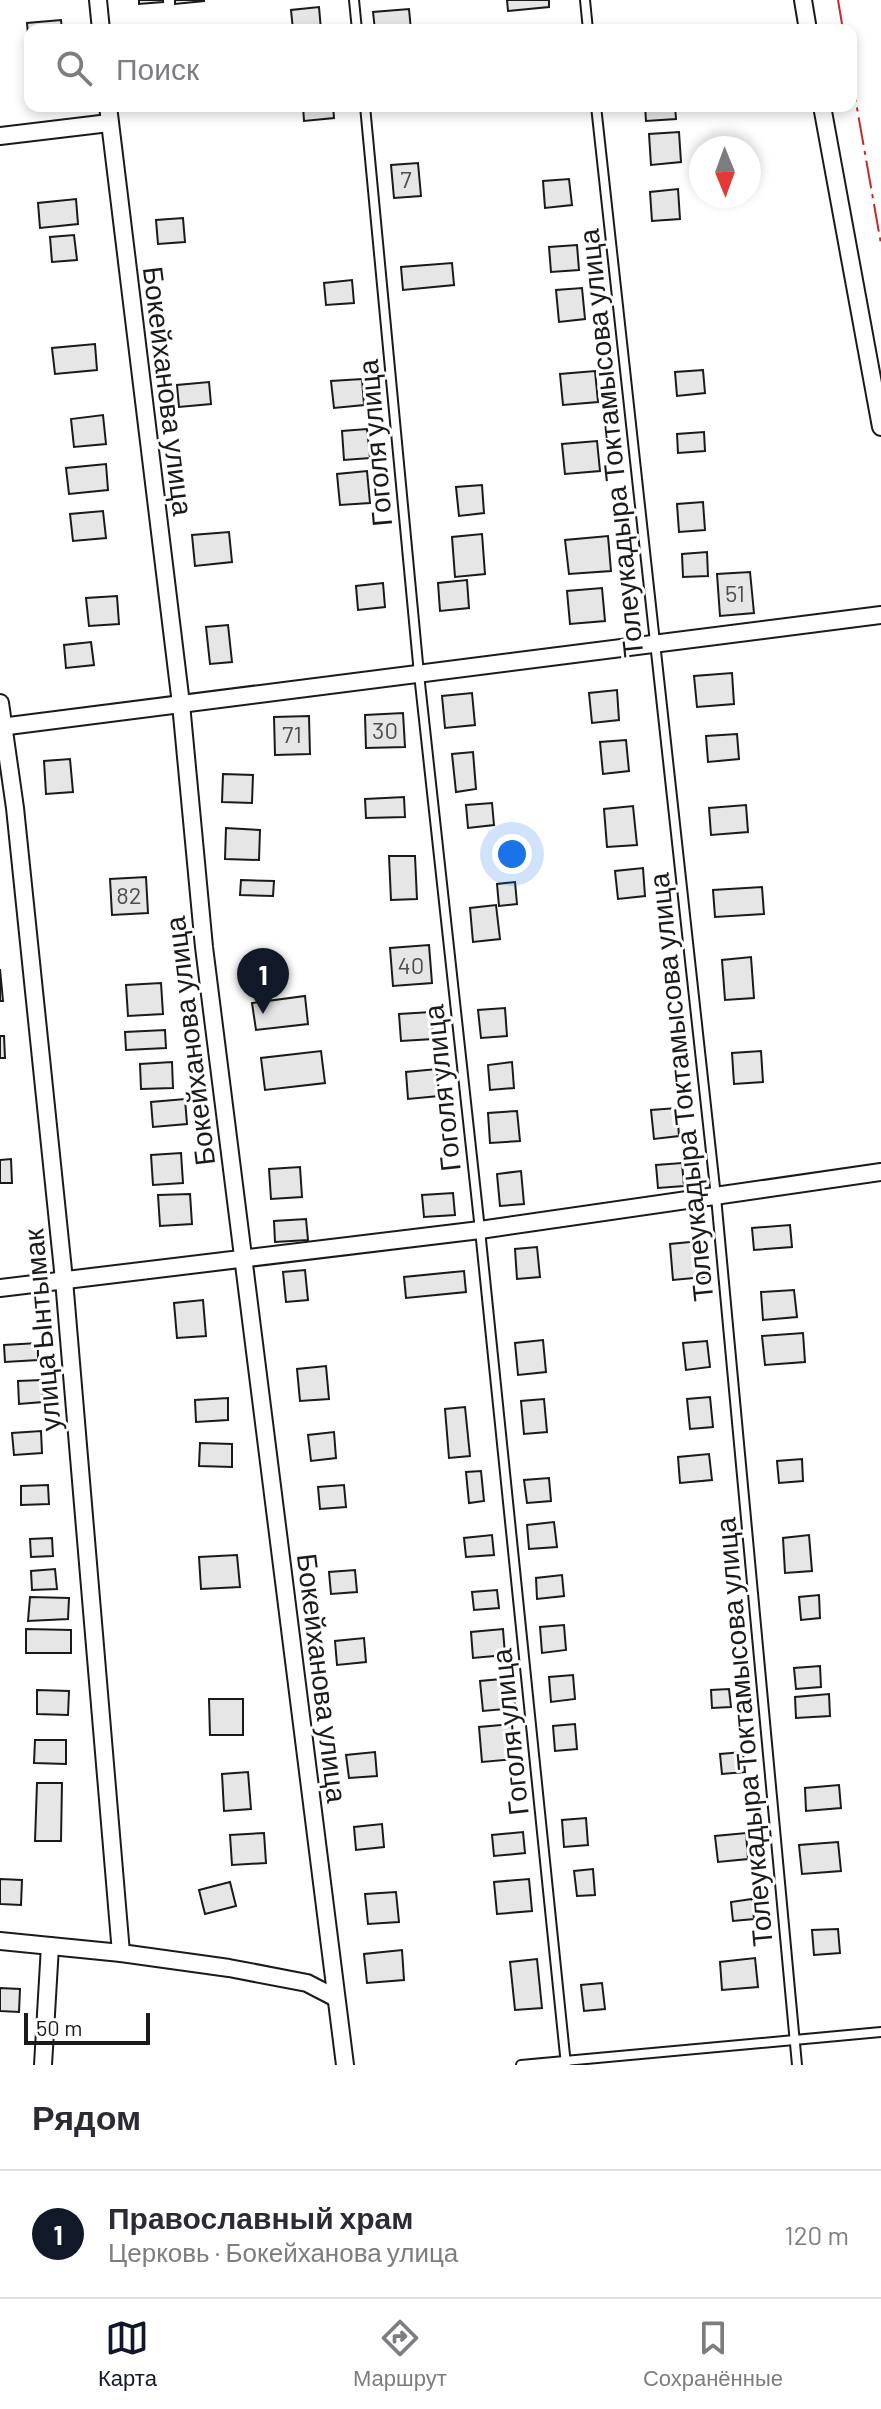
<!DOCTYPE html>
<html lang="ru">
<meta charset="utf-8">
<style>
:root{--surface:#fff;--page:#f7f7f7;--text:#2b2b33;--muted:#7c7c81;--line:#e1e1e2;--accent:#111827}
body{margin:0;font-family:Barlow,sans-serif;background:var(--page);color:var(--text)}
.compass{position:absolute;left:689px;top:136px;width:72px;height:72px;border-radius:50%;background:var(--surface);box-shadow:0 4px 12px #0003;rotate:179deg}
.scale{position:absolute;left:24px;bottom:20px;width:126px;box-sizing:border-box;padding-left:8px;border:4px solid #1a1a1a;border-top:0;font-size:22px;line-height:28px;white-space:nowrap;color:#1a1a1a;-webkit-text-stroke:6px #fff;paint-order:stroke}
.you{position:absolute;left:512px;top:854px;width:28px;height:28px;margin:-20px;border:6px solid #fff;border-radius:50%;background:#1a73e8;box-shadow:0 0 0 12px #1a73e833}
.badge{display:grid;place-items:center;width:52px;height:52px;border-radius:50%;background:var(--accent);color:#fff;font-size:26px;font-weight:700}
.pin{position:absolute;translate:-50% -66px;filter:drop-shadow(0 2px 4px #0008)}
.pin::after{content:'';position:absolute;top:42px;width:28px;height:24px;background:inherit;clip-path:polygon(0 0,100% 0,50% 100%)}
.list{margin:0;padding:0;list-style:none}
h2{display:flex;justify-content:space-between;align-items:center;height:104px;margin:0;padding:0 32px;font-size:34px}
h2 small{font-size:26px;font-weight:400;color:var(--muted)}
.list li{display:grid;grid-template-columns:52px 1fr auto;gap:24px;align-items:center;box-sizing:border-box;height:128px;padding:0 32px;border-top:2px solid var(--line)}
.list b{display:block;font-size:30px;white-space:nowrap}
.list p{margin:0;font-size:26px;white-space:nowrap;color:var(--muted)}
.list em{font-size:26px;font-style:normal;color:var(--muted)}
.icon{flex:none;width:44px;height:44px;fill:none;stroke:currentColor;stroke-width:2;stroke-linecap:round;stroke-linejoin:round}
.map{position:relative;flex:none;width:881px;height:2065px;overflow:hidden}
.search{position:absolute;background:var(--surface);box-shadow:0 4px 12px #0003;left:24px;right:24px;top:24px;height:88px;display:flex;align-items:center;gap:20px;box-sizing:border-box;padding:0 28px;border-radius:16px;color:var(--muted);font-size:30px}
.sheet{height:232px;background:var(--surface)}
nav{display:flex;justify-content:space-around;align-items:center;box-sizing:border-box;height:112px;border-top:2px solid var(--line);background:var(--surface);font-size:22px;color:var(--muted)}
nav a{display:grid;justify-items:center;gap:4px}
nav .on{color:var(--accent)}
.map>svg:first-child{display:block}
.building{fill:#e6e6e6;stroke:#1a1a1a;stroke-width:2}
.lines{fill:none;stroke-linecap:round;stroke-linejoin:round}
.service-casing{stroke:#1a1a1a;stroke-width:12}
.minor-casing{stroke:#1a1a1a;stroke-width:20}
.service{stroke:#fff;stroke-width:8}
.minor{stroke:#fff;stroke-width:16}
.power{stroke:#c62828;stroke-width:2;stroke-dasharray:28 6 4 6;stroke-linecap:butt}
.labels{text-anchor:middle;stroke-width:6;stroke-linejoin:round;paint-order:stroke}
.number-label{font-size:24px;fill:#4d4d4d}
.street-label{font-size:28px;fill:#1a1a1a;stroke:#fff}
</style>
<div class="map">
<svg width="881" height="2065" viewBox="0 0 881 2065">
<rect width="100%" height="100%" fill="#fff"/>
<g class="building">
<path d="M139 0H163V2L139 4Z"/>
<path d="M175 0H204V1L175 4Z"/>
<path d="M507 0H549V7L508 11Z"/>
<path d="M319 7 321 30H293L291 10Z"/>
<path d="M409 9 411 30H375L373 12Z"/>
<path d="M61 20 62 30H30L29 48 27 23Z"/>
<path d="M303 106H333L334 118 304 121Z"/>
<path d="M645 106H675L676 119 646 121Z"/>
<path d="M679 132 681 162 651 165 649 134Z"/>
<path d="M418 163 421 196 394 198 391 165Z"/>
<path d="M569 179 572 205 545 208 543 181Z"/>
<path d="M678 189 680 219 652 221 650 192Z"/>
<path d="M76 199 78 224 40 228 38 203Z"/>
<path d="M183 218 185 242 158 244 156 220Z"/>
<path d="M74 235 77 260 52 262 50 237Z"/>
<path d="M577 245 579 270 551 272 549 247Z"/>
<path d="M452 263 454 285 403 290 401 267Z"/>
<path d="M352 280 354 303 326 305 324 283Z"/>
<path d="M582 288 585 319 559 322 556 290Z"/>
<path d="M95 344 97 370 55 374 52 348Z"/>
<path d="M703 370 705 393 677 396 675 372Z"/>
<path d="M595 371 598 402 563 405 560 374Z"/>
<path d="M362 379 364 405 334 408 331 381Z"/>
<path d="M209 382 211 404 179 407 177 385Z"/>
<path d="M103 415 106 444 74 447 71 419Z"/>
<path d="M367 429 370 458 344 460 342 431Z"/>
<path d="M704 432 705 451 678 453 677 434Z"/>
<path d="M597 441 600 471 565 474 562 444Z"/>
<path d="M106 464 108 490 69 494 66 468Z"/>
<path d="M367 471 370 503 340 505 337 474Z"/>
<path d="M482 485 484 513 459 516 456 487Z"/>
<path d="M703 502 705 530 679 532 677 504Z"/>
<path d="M103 511 106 538 73 541 70 514Z"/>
<path d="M229 532 232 562 195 566 192 535Z"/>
<path d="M482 534 485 574 455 577 452 537Z"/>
<path d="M608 536 611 571 569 574 565 540Z"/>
<path d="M707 552 708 576 683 577 682 554Z"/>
<path d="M750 572 754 613 720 616 717 574Z"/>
<path d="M467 580 469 608 440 611 438 583Z"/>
<path d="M383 583 385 607 358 610 356 586Z"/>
<path d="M602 588 605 621 570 624 567 591Z"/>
<path d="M117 596 119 624 89 626 86 598Z"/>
<path d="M228 625 232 662 210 664 206 627Z"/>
<path d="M91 642 94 665 66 668 64 645Z"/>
<path d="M732 673 734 704 697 707 694 676Z"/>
<path d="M617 690 619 720 592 723 589 693Z"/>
<path d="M472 693 475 725 445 728 442 696Z"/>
<path d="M403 713 405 747 366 748 365 715Z"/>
<path d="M309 716 310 754 275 755 274 717Z"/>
<path d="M737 734 739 759 708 762 706 736Z"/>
<path d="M626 740 629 771 603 774 600 742Z"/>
<path d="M473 752 476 789 456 792 452 754Z"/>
<path d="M70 759 73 792 46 794 44 761Z"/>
<path d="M223 774 253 775 252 803 222 802Z"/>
<path d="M404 797 405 817 366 818 365 799Z"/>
<path d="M492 803 494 825 468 828 466 805Z"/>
<path d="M746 805 748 832 711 835 709 808Z"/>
<path d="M633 806 637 845 607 847 604 809Z"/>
<path d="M226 828 260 830 259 860 225 859Z"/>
<path d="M389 856H415L417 899 391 900Z"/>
<path d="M643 868 645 896 618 899 615 871Z"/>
<path d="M146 877 148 913 112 915 110 879Z"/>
<path d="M241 880 274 881 273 896 240 895Z"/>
<path d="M515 882 517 904 499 906 497 884Z"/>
<path d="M762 887 764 914 715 917 713 890Z"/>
<path d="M496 905 500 939 473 942 470 908Z"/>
<path d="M429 945 432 983 393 986 390 948Z"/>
<path d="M751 957 754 998 725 1000 722 960Z"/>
<path d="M0 969 3 1001H0Z"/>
<path d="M161 983 163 1014 128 1016 126 985Z"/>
<path d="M305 996 308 1024 256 1030 252 1003Z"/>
<path d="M505 1008 507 1036 481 1038 478 1010Z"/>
<path d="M431 1012 433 1039 401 1041 399 1014Z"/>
<path d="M165 1030 166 1048 126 1050 125 1032Z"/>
<path d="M0 1036H4L5 1058H0Z"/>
<path d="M321 1051 325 1083 265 1090 261 1058Z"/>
<path d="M761 1051 763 1082 734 1084 732 1053Z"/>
<path d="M172 1062 173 1088 141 1089 140 1064Z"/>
<path d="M512 1062 514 1088 490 1090 488 1065Z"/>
<path d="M437 1069 439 1096 408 1099 406 1072Z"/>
<path d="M185 1099 187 1124 153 1127 151 1102Z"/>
<path d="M677 1108 679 1136 654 1139 651 1110Z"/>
<path d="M517 1111 520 1141 490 1143 488 1113Z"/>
<path d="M181 1153 183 1183 153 1185 151 1155Z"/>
<path d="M11 1159 12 1183H0V1160Z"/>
<path d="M682 1163 684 1186 658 1188 656 1165Z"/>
<path d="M300 1167 302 1197 271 1199 269 1169Z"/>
<path d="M521 1171 524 1204 500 1206 497 1174Z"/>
<path d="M453 1193 455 1215 424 1217 422 1195Z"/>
<path d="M190 1194 192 1224 160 1226 158 1195Z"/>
<path d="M306 1219 308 1240 275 1242 274 1221Z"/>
<path d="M790 1225 792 1247 754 1250 752 1228Z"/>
<path d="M700 1241 704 1277 673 1280 670 1244Z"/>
<path d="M537 1247 540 1277 517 1279 515 1249Z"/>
<path d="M305 1270 308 1300 286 1302 283 1272Z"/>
<path d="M464 1271 466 1292 406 1298 404 1277Z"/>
<path d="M794 1290 797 1317 763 1320 761 1292Z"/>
<path d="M203 1300 206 1336 177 1338 174 1303Z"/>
<path d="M803 1333 805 1362 765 1365 762 1336Z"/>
<path d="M543 1340 546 1372 518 1375 515 1343Z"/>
<path d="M707 1341 710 1367 686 1370 683 1343Z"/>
<path d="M38 1343V1360L5 1362 4 1345Z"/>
<path d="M326 1366 329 1399 300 1401 297 1369Z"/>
<path d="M42 1380 43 1402 19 1404 18 1381Z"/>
<path d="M710 1397 713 1427 690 1429 687 1399Z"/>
<path d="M228 1398V1420L196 1422 195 1400Z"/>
<path d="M544 1399 547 1432 524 1434 521 1401Z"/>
<path d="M465 1407 470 1456 449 1458 445 1409Z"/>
<path d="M41 1431 42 1453 14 1455 12 1433Z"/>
<path d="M334 1432 336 1458 311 1461 308 1435Z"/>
<path d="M200 1443 232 1444V1467L199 1466Z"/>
<path d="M709 1454 712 1480 680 1483 678 1457Z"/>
<path d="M802 1459 803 1481 779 1483 777 1461Z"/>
<path d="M481 1471 484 1501 469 1503 466 1472Z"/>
<path d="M549 1478 551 1501 527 1503 524 1480Z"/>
<path d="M48 1485 49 1504 21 1505V1486Z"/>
<path d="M344 1485 346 1507 320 1509 318 1487Z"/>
<path d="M554 1522 557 1547 529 1549 527 1525Z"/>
<path d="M492 1535 494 1555 466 1557 464 1538Z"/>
<path d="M809 1535 812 1571 785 1573 783 1538Z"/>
<path d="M52 1538 53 1556 31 1557 30 1539Z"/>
<path d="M237 1555 240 1587 201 1589 199 1557Z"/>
<path d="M55 1569 57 1589 32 1590 31 1571Z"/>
<path d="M355 1570 357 1592 331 1594 329 1572Z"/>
<path d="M562 1575 564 1596 537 1599 536 1578Z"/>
<path d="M497 1590 499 1608 474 1610 472 1592Z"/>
<path d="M819 1595 820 1618 801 1620 799 1597Z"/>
<path d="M30 1597 69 1598 68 1619 28 1621Z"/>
<path d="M564 1625 566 1650 542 1653 540 1627Z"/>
<path d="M26 1629 71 1630V1653H26Z"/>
<path d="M503 1629 505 1655 473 1658 471 1632Z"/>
<path d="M364 1638 366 1662 337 1665 335 1641Z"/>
<path d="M820 1666 821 1687 796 1689 794 1668Z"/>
<path d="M573 1675 575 1699 551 1702 549 1677Z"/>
<path d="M513 1678 515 1708 483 1711 480 1681Z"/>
<path d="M729 1689 731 1707 712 1708 711 1690Z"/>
<path d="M37 1690 69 1691 68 1715 37 1714Z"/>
<path d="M829 1694 830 1716 796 1718 795 1697Z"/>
<path d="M209 1699H243V1735H210Z"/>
<path d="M512 1724 515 1759 482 1762 479 1727Z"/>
<path d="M575 1724 577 1749 555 1751 553 1726Z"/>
<path d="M35 1740H66V1764L34 1763Z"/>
<path d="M375 1752 377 1776 349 1778 346 1755Z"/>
<path d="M743 1752 745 1772 722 1774 720 1754Z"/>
<path d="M248 1772 251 1809 224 1811 222 1774Z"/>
<path d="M37 1783H62L61 1841H35Z"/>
<path d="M839 1785 841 1808 806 1811 805 1788Z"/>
<path d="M586 1818 588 1845 564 1847 562 1820Z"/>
<path d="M382 1824 384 1847 356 1850 354 1827Z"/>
<path d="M523 1832 525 1853 494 1856 492 1835Z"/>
<path d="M264 1833 266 1863 232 1865 230 1835Z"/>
<path d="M746 1833 748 1859 718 1862 715 1836Z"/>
<path d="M838 1842 841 1871 802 1874 799 1845Z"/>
<path d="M593 1869 595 1895 577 1896 574 1871Z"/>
<path d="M0 1879 22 1880 21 1905 0 1904Z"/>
<path d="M529 1879 532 1911 497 1914 494 1882Z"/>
<path d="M230 1882 236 1906 205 1914 199 1890Z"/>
<path d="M396 1892 399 1922 368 1924 365 1894Z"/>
<path d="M752 1899 754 1919 733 1921 731 1902Z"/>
<path d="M838 1929 840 1953 814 1955 812 1930Z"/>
<path d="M402 1950 404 1980 367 1983 364 1954Z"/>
<path d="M755 1958 758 1987 722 1990 720 1962Z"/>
<path d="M537 1959 542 2008 515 2010 510 1962Z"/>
<path d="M602 1983 605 2009 584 2011 581 1985Z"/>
<path d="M0 1988 20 1989 19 2012 0 2011Z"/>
</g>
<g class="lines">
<g class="service-casing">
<g id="service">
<path d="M354 0 357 30"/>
<path d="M585 0 588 30"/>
<path d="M365 106 419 674 480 1230 566 2065"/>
<path d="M596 106 716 1197 797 2065"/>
<path d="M521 2065 881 2032"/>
</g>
</g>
<g class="minor-casing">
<g id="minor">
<path d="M98 0 101 30"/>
<path d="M803 0 808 30"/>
<path d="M108 106 181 704 204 947 345 2065"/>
<path d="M822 106 881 427"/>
<path d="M0 136 109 123"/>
<path d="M0 703 15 808 64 1280 121 1953"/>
<path d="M0 727 881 615"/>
<path d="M0 1288 480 1230 881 1172"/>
<path d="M0 1941 121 1953 229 1968 307 1983 336 1998"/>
<path d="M43 2065 50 1946"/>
</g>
</g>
<use href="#service" class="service"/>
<use href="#minor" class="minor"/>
<g class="power">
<path d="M838 0 843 30"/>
<path d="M851 74 881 244"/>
</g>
</g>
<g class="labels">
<g class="number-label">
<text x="406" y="188">7</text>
<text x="735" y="602">51</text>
<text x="385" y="739">30</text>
<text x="292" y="743">71</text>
<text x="129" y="904">82</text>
<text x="411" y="974">40</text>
</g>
<g class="street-label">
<text transform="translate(168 391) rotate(83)" y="10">Бокейханова улица</text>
<text transform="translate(375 443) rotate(-95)" y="10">Гоголя улица</text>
<text transform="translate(611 443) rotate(-96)" y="10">Толеукадыра Токтамысова улица</text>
<text transform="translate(190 1041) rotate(-97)" y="10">Бокейханова улица</text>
<text transform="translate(681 1087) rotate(-96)" y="10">Толеукадыра Токтамысова улица</text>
<text transform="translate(442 1088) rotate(-96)" y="10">Гоголя улица</text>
<text transform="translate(42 1330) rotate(-95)" y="10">улица Ынтымак</text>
<text transform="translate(322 1678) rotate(83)" y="10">Бокейханова улица</text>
<text transform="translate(510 1732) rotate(-96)" y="10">Гоголя улица</text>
<text transform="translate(744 1732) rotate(-95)" y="10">Толеукадыра Токтамысова улица</text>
</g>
</g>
</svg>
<svg class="compass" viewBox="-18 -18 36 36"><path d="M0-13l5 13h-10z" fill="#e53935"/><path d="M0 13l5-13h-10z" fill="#7c7c81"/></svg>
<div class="scale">50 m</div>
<div class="you"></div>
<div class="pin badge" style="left:263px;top:1014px">1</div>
<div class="search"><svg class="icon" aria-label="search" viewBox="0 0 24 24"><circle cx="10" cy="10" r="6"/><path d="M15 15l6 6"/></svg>Поиск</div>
</div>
<section class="sheet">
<h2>Рядом<small></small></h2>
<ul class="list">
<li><span class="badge">1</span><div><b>Православный храм</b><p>Церковь · Бокейханова улица</p></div><em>120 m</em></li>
</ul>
</section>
<nav>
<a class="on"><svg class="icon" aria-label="map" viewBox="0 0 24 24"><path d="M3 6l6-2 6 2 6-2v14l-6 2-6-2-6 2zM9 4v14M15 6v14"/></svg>Карта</a>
<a><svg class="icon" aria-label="directions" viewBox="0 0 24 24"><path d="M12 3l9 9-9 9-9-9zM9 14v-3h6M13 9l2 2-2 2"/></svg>Маршрут</a>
<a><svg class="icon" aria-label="saved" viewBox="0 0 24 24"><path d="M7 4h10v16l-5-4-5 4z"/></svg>Сохранённые</a>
</nav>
